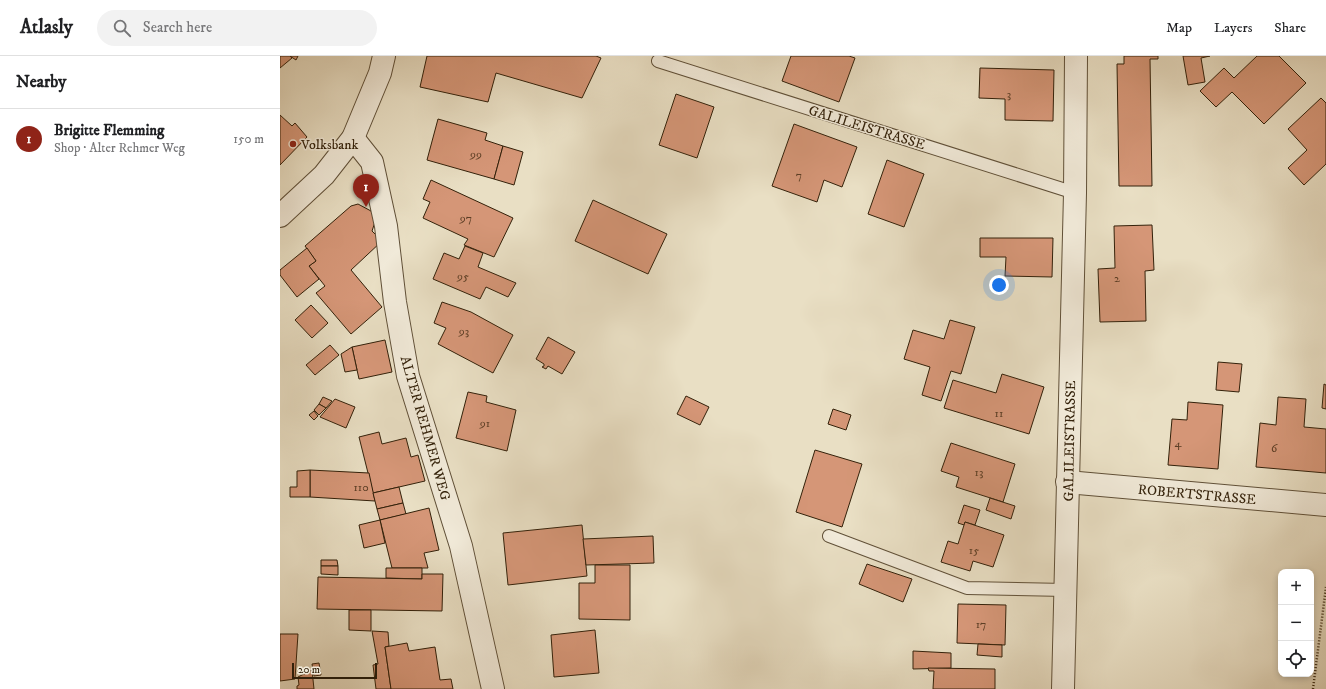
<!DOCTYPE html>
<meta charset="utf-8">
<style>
:root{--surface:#fff;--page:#f2f2f2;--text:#202124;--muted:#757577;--line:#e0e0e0;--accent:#8f2418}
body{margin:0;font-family:"IM FELL DW Pica",serif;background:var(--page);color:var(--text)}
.controls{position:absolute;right:12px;bottom:12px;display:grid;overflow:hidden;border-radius:8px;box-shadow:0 2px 6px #0003}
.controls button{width:36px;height:36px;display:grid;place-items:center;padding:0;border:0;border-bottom:1px solid var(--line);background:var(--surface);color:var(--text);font:20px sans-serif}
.scale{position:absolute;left:12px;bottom:10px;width:85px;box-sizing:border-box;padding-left:4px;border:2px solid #33210a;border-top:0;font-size:11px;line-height:14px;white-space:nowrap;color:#33210a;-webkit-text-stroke:3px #f1ead9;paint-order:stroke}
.you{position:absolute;left:719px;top:229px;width:14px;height:14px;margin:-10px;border:3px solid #fff;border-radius:50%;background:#1a73e8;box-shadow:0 0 0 6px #1a73e833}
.badge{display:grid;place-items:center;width:26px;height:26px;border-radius:50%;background:var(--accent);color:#fff;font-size:13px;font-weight:700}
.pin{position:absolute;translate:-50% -33px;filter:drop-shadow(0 1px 2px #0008)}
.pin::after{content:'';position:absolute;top:21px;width:14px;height:12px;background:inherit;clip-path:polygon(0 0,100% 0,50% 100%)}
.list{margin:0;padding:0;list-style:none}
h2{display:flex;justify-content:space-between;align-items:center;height:52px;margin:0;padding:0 16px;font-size:17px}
h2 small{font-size:13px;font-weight:400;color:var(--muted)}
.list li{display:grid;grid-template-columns:26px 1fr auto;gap:12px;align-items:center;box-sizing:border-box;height:60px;padding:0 16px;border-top:1px solid var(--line)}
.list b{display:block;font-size:15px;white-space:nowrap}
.list p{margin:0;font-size:13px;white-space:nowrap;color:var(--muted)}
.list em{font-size:13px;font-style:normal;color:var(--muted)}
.icon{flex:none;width:22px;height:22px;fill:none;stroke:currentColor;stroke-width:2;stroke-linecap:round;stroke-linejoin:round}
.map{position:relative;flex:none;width:1046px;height:633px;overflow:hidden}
header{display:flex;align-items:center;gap:24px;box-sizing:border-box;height:56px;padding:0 20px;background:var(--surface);border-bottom:1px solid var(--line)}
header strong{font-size:19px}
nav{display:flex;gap:22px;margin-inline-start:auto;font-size:14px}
.search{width:280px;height:36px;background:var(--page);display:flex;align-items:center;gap:10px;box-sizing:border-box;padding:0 14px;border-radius:22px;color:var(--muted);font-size:15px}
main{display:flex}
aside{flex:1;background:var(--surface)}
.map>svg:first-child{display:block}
.building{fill:#d59677;stroke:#33210a}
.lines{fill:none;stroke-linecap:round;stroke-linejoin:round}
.lane-casing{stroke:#605038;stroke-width:14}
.street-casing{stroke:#605038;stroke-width:24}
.path{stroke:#33210a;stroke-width:2.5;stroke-dasharray:1 2;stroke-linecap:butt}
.lane{stroke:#f1ead9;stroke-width:12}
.street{stroke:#f1ead9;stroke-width:22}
.poi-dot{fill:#8f2418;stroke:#f1ead9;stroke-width:1.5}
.labels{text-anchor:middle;stroke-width:3;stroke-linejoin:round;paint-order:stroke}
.number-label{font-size:12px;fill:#5c3e25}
.street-label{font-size:14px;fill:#33210a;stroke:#f1ead9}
.poi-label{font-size:14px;fill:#33210a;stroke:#f1ead9;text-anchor:start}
</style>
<header>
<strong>Atlasly</strong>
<div class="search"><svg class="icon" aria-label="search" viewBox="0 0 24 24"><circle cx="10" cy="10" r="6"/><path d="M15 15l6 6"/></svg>Search here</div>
<nav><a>Map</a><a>Layers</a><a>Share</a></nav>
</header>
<main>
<aside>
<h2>Nearby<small></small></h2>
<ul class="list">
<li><span class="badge">1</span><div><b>Brigitte Flemming</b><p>Shop · Alter Rehmer Weg</p></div><em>150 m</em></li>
</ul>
</aside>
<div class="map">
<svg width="1046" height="633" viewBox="0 0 1046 633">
<rect width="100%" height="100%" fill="#e9dfc4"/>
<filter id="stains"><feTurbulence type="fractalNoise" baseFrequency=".005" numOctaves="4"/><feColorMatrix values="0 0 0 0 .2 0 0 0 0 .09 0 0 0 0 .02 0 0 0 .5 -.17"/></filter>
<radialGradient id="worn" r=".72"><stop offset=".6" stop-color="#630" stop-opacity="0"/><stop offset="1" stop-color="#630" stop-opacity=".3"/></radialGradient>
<g class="building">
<path d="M0 0H10L12 2 0 12Z"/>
<path d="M10 0H18L16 4Z"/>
<path d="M147 0H316L321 2 302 42 216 17 208 46 140 31Z"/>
<path d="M511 0H569L575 2 559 46 502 25Z"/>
<path d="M844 0H878V3H870L872 130H839L837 8H844Z"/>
<path d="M903 0H930L921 2 925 26 908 29Z"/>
<path d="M977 0H999L1026 27 984 68 952 36 936 51 920 35 944 12 954 22Z"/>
<path d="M700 12 774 14 773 65 725 64V43L699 42Z"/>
<path d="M396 38 434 51 417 102 379 89Z"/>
<path d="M1041 42 1046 47V108L1024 129 1008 112 1027 94 1008 73Z"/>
<path d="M0 59 12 70 15 67 27 81 0 109Z"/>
<path d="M158 63 207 77 205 84 223 90 214 123 147 104Z"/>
<path d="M514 68 577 91 562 131 544 124 537 146 492 130Z"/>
<path d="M223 90 243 96 234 129 214 123Z"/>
<path d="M607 104 644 118 624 171 588 158Z"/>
<path d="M151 124 233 162 214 201 184 189 188 183 143 162 150 146 143 143Z"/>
<path d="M313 144 387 178 368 218 295 185Z"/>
<path d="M78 148 91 155 94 160 95 166 92 175 102 185 71 214 102 251 71 278 36 237 45 230 29 210 36 205 25 190 71 150Z"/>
<path d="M872 169 874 214 865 215 866 265 820 266 818 213 835 212 834 170Z"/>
<path d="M700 182H773L772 221 725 220 726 201H700Z"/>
<path d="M185 190 203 197 198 211 236 227 228 241 206 231 200 243 153 223 164 197 179 203Z"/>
<path d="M27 192 36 205 29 210 39 223 17 241 0 219V214Z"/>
<path d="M162 246 191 256 233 279 213 317 158 288 166 272 154 267Z"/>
<path d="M31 249 48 267 32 282 15 264Z"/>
<path d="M670 264 695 271 681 318 671 315 661 345 642 339 650 311 624 303 633 274 664 283Z"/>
<path d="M268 281 295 296 282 318 268 310 266 313 262 311 264 310V308L256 303Z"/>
<path d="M105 284 112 316 79 323 72 291Z"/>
<path d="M50 289 59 299 35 319 26 309Z"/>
<path d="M72 291 77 314 65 316 61 298Z"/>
<path d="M938 306 962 308 959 336 936 334Z"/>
<path d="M722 318 764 331 749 378 664 352 673 324 716 337Z"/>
<path d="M1044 328 1046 329V353L1042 352Z"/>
<path d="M188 336 207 340 206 346 236 354 227 395 176 382Z"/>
<path d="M406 340 429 351 420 369 397 358Z"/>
<path d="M43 341 52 345 46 352 39 348Z"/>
<path d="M998 341 1026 343 1024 371 1046 373V417L976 411 980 367 996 369Z"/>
<path d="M55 343 75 351 66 372 40 361Z"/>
<path d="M908 346 943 349 938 413 888 409 892 363 907 364Z"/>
<path d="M39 348 46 352 39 359 34 354Z"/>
<path d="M553 353 571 359 566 374 548 368Z"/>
<path d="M34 355 38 360 34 364 29 359Z"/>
<path d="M99 376 102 388 126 382 131 401 138 399 145 425 93 437 79 381Z"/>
<path d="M671 387 735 408 723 446 676 431 679 421 661 415Z"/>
<path d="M535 394 582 408 562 471 516 456Z"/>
<path d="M30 414 89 417 95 445 30 441Z"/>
<path d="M30 414V441H10V431H17V415Z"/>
<path d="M119 431 123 447 97 453 93 437Z"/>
<path d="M710 442 735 450 731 463 706 454Z"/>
<path d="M123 447 126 458 100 464 97 453Z"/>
<path d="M684 449 700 454 695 469 685 466 684 469 678 467Z"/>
<path d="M149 452 159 494 144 497 148 512H112L100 464Z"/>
<path d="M100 464 105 487 84 492 79 469Z"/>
<path d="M685 466 724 479 713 511 693 505 690 515 661 506 668 485 678 488Z"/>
<path d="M302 469 307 520 228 529 223 477Z"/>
<path d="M373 480 374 507 306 509 303 483Z"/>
<path d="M41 504H57L58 510H41Z"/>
<path d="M587 508 632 523 623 546 579 528Z"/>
<path d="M315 509H350V564L299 563V527H315Z"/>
<path d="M41 510H58V519L41 518Z"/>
<path d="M106 512H142V523L106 522Z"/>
<path d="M142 518H163L162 555 37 553 38 521 142 523Z"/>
<path d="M678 548 726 549 725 589 677 587Z"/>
<path d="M69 554H91V575L69 574Z"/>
<path d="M315 574 319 617 274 621 271 579Z"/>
<path d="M92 575 108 576 109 590 105 591 111 633H96L93 609 98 608Z"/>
<path d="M0 578H18L15 623 0 625Z"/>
<path d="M127 587 129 595 155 591 160 624 171 623 173 633H111L105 591Z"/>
<path d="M698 588 722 589V601L697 599Z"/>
<path d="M633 595 671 597V612L633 613Z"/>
<path d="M39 607 41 619 34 620 32 608Z"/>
<path d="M648 612 715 613V633H653L654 615H649Z"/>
<path d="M32 614 34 633H17V630L19 629 18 621Z"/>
</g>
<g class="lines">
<g class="lane-casing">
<g id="lane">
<path d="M378 5 795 137"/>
<path d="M549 480 687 532 786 534"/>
</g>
</g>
<g class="street-casing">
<g id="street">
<path d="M73 82 92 106 106 170 115 246 128 320 181 490 213 633"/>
<path d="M0 160 44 119 73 82 100 17 104 0"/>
<path d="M787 426 1046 449"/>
<path d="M783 633 795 137 796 0"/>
</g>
</g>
<path class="path" d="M1033 633 1046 531"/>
<use href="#lane" class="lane"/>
<use href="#street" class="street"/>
</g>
<circle class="poi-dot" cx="13" cy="88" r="4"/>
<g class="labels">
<g class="number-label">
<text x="729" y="42">3</text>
<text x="196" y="102">99</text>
<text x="519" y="123">7</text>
<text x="186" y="166">97</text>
<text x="183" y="224">95</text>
<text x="837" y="226">2</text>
<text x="184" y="279">93</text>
<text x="719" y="361">11</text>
<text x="205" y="371">91</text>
<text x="898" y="391">4</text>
<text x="994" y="396">6</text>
<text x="699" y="420">13</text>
<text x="81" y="435">110</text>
<text x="694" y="498">15</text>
<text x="701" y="572">17</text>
</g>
<g class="street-label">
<text transform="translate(587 71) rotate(17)" y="5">GALILEISTRASSE</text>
<text transform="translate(146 372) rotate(74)" y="5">ALTER REHMER WEG</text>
<text transform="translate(789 385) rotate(-89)" y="5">GALILEISTRASSE</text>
<text transform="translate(917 438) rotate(5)" y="5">ROBERTSTRASSE</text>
</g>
<g class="poi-label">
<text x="21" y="93">Volksbank</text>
</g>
</g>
<rect width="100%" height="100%" filter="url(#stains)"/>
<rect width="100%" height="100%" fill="url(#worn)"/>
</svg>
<div class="controls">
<button>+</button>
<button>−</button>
<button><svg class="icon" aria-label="locate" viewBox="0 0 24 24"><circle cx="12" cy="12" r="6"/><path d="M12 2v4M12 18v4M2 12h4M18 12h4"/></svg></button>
</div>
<div class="scale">20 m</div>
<div class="you"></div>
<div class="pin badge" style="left:86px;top:151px">1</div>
</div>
</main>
